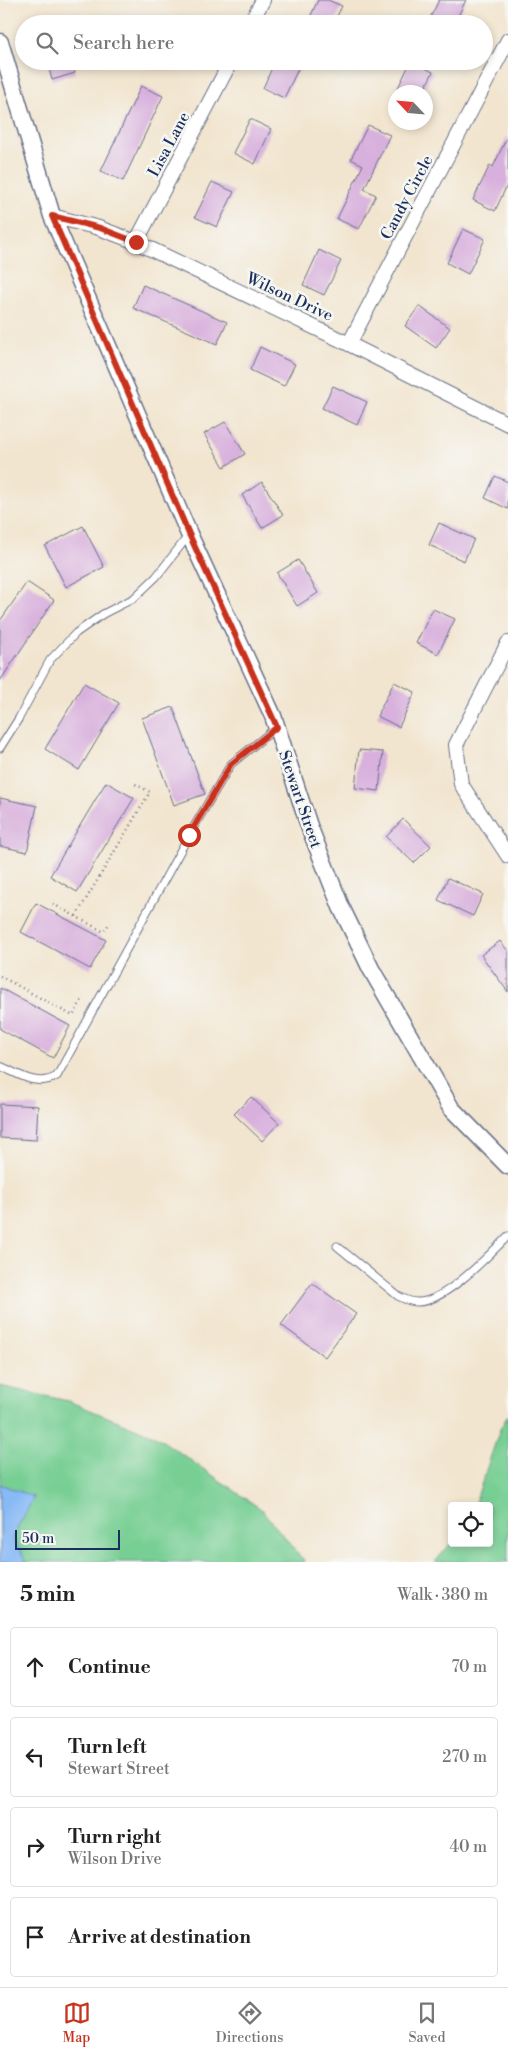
<!DOCTYPE html>
<meta charset="utf-8">
<style>
:root{--surface:#fff;--page:#f6f6f6;--text:#222;--muted:#767676;--line:#e0e0e0;--accent:#c8321e}
body{margin:0;font-family:"Libre Bodoni",serif;background:var(--page);color:var(--text)}
.controls{position:absolute;right:15px;bottom:15px;display:grid;overflow:hidden;border-radius:5px;box-shadow:0 2px 8px #0003}
.controls button{width:45px;height:45px;display:grid;place-items:center;padding:0;border:0;border-bottom:1px solid var(--line);background:var(--surface);color:var(--text);font:25px sans-serif}
.compass{position:absolute;left:388px;top:85px;width:45px;height:45px;border-radius:50%;background:var(--surface);box-shadow:0 2px 8px #0003;rotate:296deg}
.scale{position:absolute;left:15px;bottom:12px;width:105px;box-sizing:border-box;padding-left:5px;border:2px solid #1b2f5e;border-top:0;font-size:14px;line-height:18px;white-space:nowrap;color:#1b2f5e;-webkit-text-stroke:4px #f6f6f2;paint-order:stroke}
.stop{position:absolute;width:15px;height:15px;margin:-11px;border:4px solid #c8321e;border-radius:50%;background:#fff}
.stop.end{background:#c8321e;border-color:#fff;box-shadow:0 1px 5px #0008}
.list{margin:0;padding:0;list-style:none}
h2{display:flex;justify-content:space-between;align-items:center;height:65px;margin:0;padding:0 20px;font-size:21px}
h2 small{font-size:16px;font-weight:400;color:var(--muted)}
.list li{display:grid;grid-template-columns:32px 1fr auto;gap:15px;align-items:center;box-sizing:border-box;height:80px;margin:0 10px 10px;padding:0 10px;border:1px solid var(--line);border-radius:5px}
.list b{display:block;font-size:19px;white-space:nowrap}
.list p{margin:0;font-size:16px;white-space:nowrap;color:var(--muted)}
.list em{font-size:16px;font-style:normal;color:var(--muted)}
.icon{flex:none;width:28px;height:28px;fill:none;stroke:currentColor;stroke-width:2;stroke-linecap:round;stroke-linejoin:round}
.map{position:relative;flex:none;width:508px;height:1562px;overflow:hidden}
.search{position:absolute;background:var(--surface);box-shadow:0 2px 8px #0003;left:15px;right:15px;top:15px;height:55px;display:flex;align-items:center;gap:12px;box-sizing:border-box;padding:0 18px;border-radius:28px;color:var(--muted);font-size:19px}
.sheet{height:425px;background:var(--surface)}
nav{display:flex;justify-content:space-around;align-items:center;box-sizing:border-box;height:70px;border-top:1px solid var(--line);background:var(--surface);font-size:14px;color:var(--muted)}
nav a{display:grid;justify-items:center;gap:2px}
nav .on{color:var(--accent)}
.map>svg:first-child{display:block}
.green{fill:#78cf94;stroke:#4a7f79}
.water{fill:#8abaf6;stroke:#5274aa}
.building{fill:#d8b0dd}
.lines{fill:none;stroke-linecap:round;stroke-linejoin:round}
.service-casing{stroke:#666f86;stroke-width:9}
.minor-casing{stroke:#666f86;stroke-width:16}
.tertiary-casing{stroke:#666f86;stroke-width:19}
.path{stroke:#666f86;stroke-width:2.5;stroke-dasharray:1 4;stroke-linecap:butt}
.service{stroke:#fff;stroke-width:7}
.minor{stroke:#fff;stroke-width:14}
.tertiary{stroke:#fff;stroke-width:16}
.route{stroke:#c8321e;stroke-width:6}
.labels{text-anchor:middle;stroke-width:5;stroke-linejoin:round;paint-order:stroke}
.street-label{font-size:16px;fill:#1b2f5e;stroke:#f6f6f2}
</style>
<div class="map">
<svg width="508" height="1562" viewBox="0 0 508 1562">
<rect width="100%" height="100%" fill="#f6f6f2"/>
<filter id="ink" filterUnits="userSpaceOnUse"><feTurbulence type="fractalNoise" baseFrequency=".02" numOctaves="2"/><feDisplacementMap in="SourceGraphic" scale="10" xChannelSelector="R" yChannelSelector="G"/><feConvolveMatrix kernelMatrix="1 2 1 2 8 2 1 2 1" color-interpolation-filters="sRGB"/></filter>
<filter id="wash" filterUnits="userSpaceOnUse"><feTurbulence type="fractalNoise" baseFrequency=".0096" numOctaves="4" result="noise"/><feDisplacementMap in="SourceGraphic" scale="20" xChannelSelector="R" yChannelSelector="G"/><feGaussianBlur stdDeviation="1.12" result="paint"/><feColorMatrix in="noise" values="0 0 0 0 0 0 0 0 0 0 0 0 0 0 0 0 0 1.4 0 .05"/><feComposite in="paint" operator="in"/></filter>
<g filter="url(#wash)">
<rect width="100%" height="100%" fill="#f2e5cf"/>
<g class="green">
<path d="M0 1386 68 1401 157 1437 261 1509 305 1562H0Z"/>
<path d="M508 1415V1562H435L452 1542V1543H489V1506H474L500 1429Z"/>
</g>
<path class="water" d="M0 1484 34 1497 12 1538 27 1562H0Z"/>
<g id="blocks">
<g class="building">
<path d="M318 0H328L342 6 333 24H307Z"/>
<path d="M439 0H466L454 24H427Z"/>
<path d="M47 61H72L75 73 52 80Z"/>
<path d="M275 61H302L284 98 263 88Z"/>
<path d="M411 61 433 72 423 92H396Z"/>
<path d="M141 86 163 96 123 181 101 171Z"/>
<path d="M250 119 271 129 255 164 233 153Z"/>
<path d="M368 125 390 135 364 189 376 195 359 229 337 219 363 165 351 159Z"/>
<path d="M508 135V183L495 211 473 200 490 165 493 167Z"/>
<path d="M212 182 234 192 217 227 195 217Z"/>
<path d="M463 229 485 239 468 274 447 263Z"/>
<path d="M319 250 341 261 324 295 303 285Z"/>
<path d="M143 285 227 322 217 344 133 308Z"/>
<path d="M419 306 450 328 436 348 405 326Z"/>
<path d="M260 347 295 364 284 386 250 370Z"/>
<path d="M333 386 367 402 357 425 322 408Z"/>
<path d="M225 422 245 454 224 467 204 434Z"/>
<path d="M495 476 508 482V509L485 498Z"/>
<path d="M262 482 283 515 262 528 242 495Z"/>
<path d="M439 523 474 539 464 561 429 545Z"/>
<path d="M83 526 104 567 66 587 45 546Z"/>
<path d="M298 560 318 593 297 606 277 573Z"/>
<path d="M27 582 54 600 0 681V621Z"/>
<path d="M433 609 455 619 438 654 416 643Z"/>
<path d="M394 682 415 692 399 727 377 716Z"/>
<path d="M84 683 119 703 79 770 45 749Z"/>
<path d="M173 707 205 794 174 805 142 718Z"/>
<path d="M359 750 383 752 379 791 355 788Z"/>
<path d="M106 782 134 798 77 892 50 876Z"/>
<path d="M0 798 37 806 27 852 0 846Z"/>
<path d="M403 819 431 846 414 863 386 837Z"/>
<path d="M448 878 483 894 473 916 438 900Z"/>
<path d="M36 903 106 940 90 969 21 932Z"/>
<path d="M500 941 508 951V992L481 955Z"/>
<path d="M0 988 70 1026 53 1058 0 1029Z"/>
<path d="M251 1097 279 1123 262 1141 234 1114Z"/>
<path d="M0 1104 38 1106 36 1140 0 1138Z"/>
<path d="M312 1283 356 1314 325 1357 281 1325Z"/>
</g>
</g>
</g>
<g filter="url(#ink)">
<use href="#blocks" fill-opacity="0" stroke="#666f86" stroke-width="1"/>
<g class="lines">
<g class="service-casing">
<g id="service">
<path d="M0 748 19 718 50 660 76 633 103 614 134 598 156 577 189 535"/>
<path d="M0 1066C19 1074 37 1088 57 1076L189 835 231 764 277 727"/>
<path d="M337 1246 398 1296C404 1299 410 1302 417 1302 444 1303 489 1255 508 1236"/>
</g>
</g>
<g class="minor-casing">
<g id="minor">
<path d="M250 24 263 0"/>
<path d="M52 216 99 228 136 242 349 344 508 424"/>
<path d="M136 242 231 61"/>
<path d="M349 344 508 40"/>
<path d="M508 643 456 745 461 784 508 856"/>
</g>
</g>
<g class="tertiary-casing">
<path id="tertiary" d="M0 42 52 216 189 534 273 716 309 826 341 907 371 969 451 1108 508 1166"/>
</g>
<g class="path">
<path d="M53 904 104 932 110 922"/>
<path d="M76 916 150 792 135 784"/>
<path d="M0 976 73 1016 83 998"/>
</g>
<use href="#service" class="service"/>
<use href="#minor" class="minor"/>
<use href="#tertiary" class="tertiary"/>
</g>
</g>
<g class="lines" filter="url(#ink)">
<path class="route" d="M136 242 100 228 52 216 189 534 277 727 231 764 189 835"/>
</g>
<g class="labels">
<g class="street-label">
<text transform="translate(168 144) rotate(-62)" y="6">Lisa Lane</text>
<text transform="translate(406 197) rotate(-62)" y="6">Candy Circle</text>
<text transform="translate(290 296) rotate(25)" y="6">Wilson Drive</text>
<text transform="translate(301 799) rotate(71)" y="6">Stewart Street</text>
</g>
</g>
</svg>
<div class="controls">
<button><svg class="icon" aria-label="locate" viewBox="0 0 24 24"><circle cx="12" cy="12" r="6"/><path d="M12 2v4M12 18v4M2 12h4M18 12h4"/></svg></button>
</div>
<svg class="compass" viewBox="-18 -18 36 36"><path d="M0-13l5 13h-10z" fill="#e53935"/><path d="M0 13l5-13h-10z" fill="#767676"/></svg>
<div class="scale">50 m</div>
<div class="stop" style="left:189px;top:835px"></div>
<div class="stop end" style="left:136px;top:242px"></div>
<div class="search"><svg class="icon" aria-label="search" viewBox="0 0 24 24"><circle cx="10" cy="10" r="6"/><path d="M15 15l6 6"/></svg>Search here</div>
</div>
<section class="sheet">
<h2>5 min<small>Walk · 380 m</small></h2>
<ul class="list">
<li><svg class="icon" aria-label="ahead" viewBox="0 0 24 24"><path d="M12 20V5M6 11l6-6 6 6"/></svg><div><b>Continue</b></div><em>70 m</em></li>
<li><svg class="icon" aria-label="left" viewBox="0 0 24 24"><path d="M17 20v-9H6M10 6l-5 5 5 5"/></svg><div><b>Turn left</b><p>Stewart Street</p></div><em>270 m</em></li>
<li><svg class="icon" aria-label="right" viewBox="0 0 24 24"><path d="M7 20v-9h11M14 6l5 5-5 5"/></svg><div><b>Turn right</b><p>Wilson Drive</p></div><em>40 m</em></li>
<li><svg class="icon" aria-label="arrive" viewBox="0 0 24 24"><path d="M6 21V4h12l-3 4 3 4H6"/></svg><div><b>Arrive at destination</b></div></li>
</ul>
</section>
<nav>
<a class="on"><svg class="icon" aria-label="map" viewBox="0 0 24 24"><path d="M3 6l6-2 6 2 6-2v14l-6 2-6-2-6 2zM9 4v14M15 6v14"/></svg>Map</a>
<a><svg class="icon" aria-label="directions" viewBox="0 0 24 24"><path d="M12 3l9 9-9 9-9-9zM9 14v-3h6M13 9l2 2-2 2"/></svg>Directions</a>
<a><svg class="icon" aria-label="saved" viewBox="0 0 24 24"><path d="M7 4h10v16l-5-4-5 4z"/></svg>Saved</a>
</nav>
